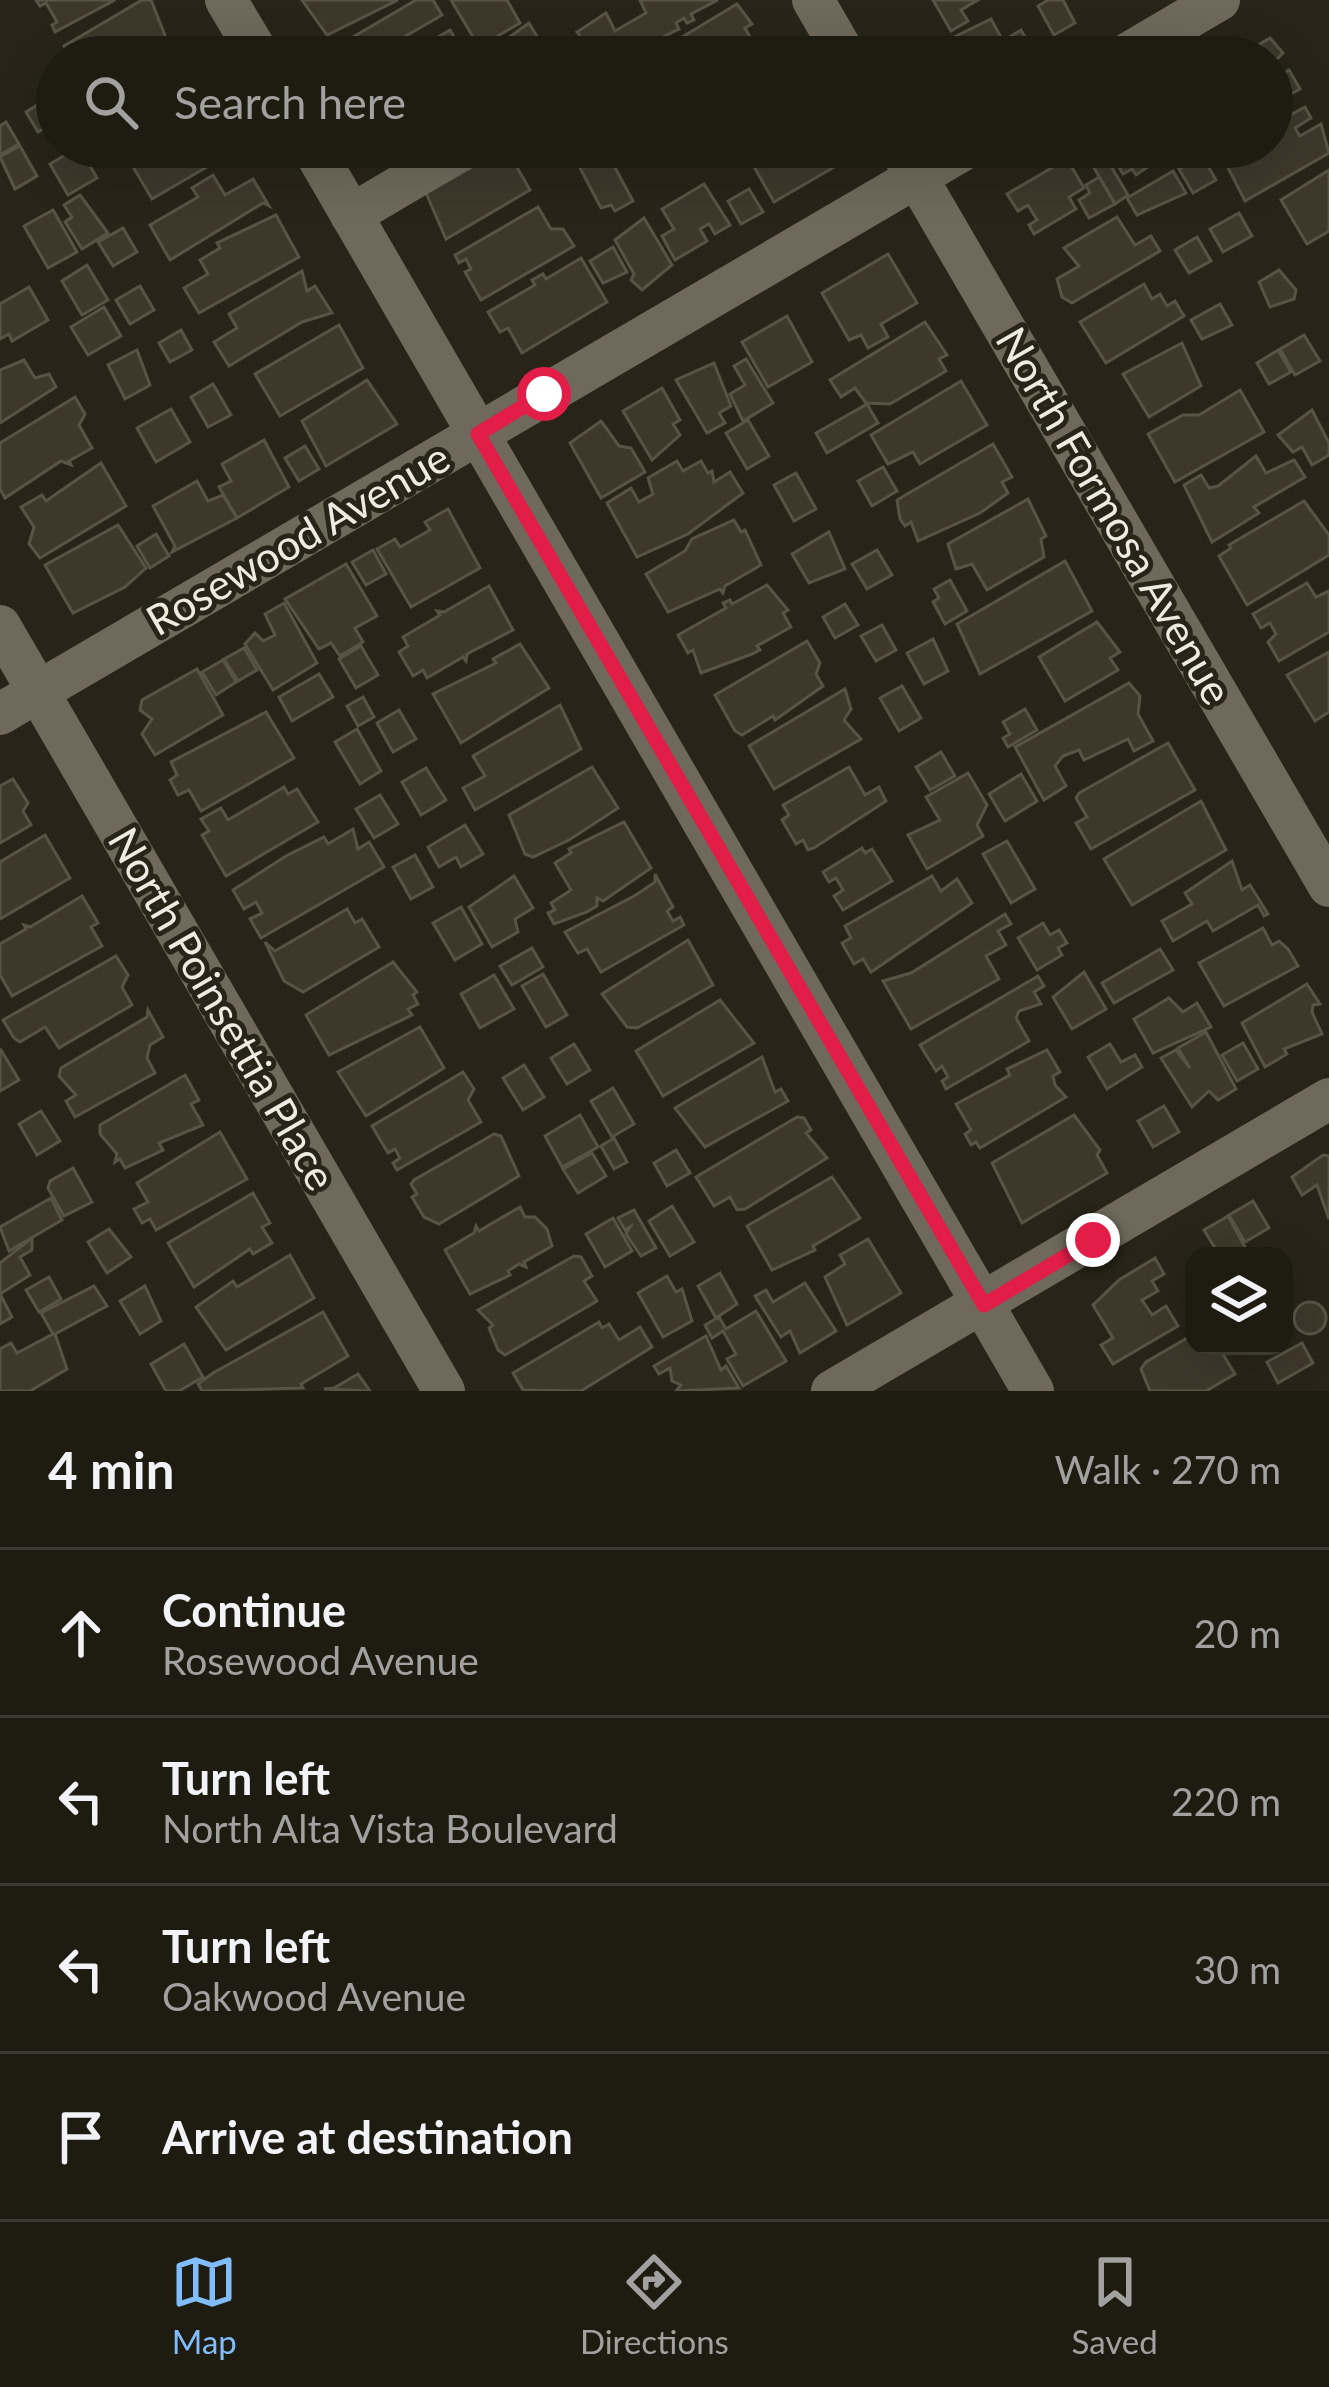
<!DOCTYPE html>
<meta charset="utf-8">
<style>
:root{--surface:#1e1b11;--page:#2b281f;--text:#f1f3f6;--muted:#a1a19f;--line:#3c3931;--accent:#80bdfa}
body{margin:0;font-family:Lato,sans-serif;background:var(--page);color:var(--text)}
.controls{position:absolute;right:36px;bottom:36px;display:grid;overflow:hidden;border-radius:24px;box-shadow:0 12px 48px #0002}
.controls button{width:108px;height:108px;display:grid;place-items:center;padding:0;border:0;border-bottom:3px solid var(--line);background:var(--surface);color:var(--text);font:60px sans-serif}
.stop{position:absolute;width:36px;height:36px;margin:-27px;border:9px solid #e11d48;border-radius:50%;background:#fff}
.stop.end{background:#e11d48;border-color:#fff;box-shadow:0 3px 12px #0008}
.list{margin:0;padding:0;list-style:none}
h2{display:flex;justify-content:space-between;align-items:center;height:156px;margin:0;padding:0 48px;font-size:51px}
h2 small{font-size:39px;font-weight:400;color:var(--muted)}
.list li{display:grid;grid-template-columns:78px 1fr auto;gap:36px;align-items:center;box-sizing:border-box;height:168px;padding:0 48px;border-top:3px solid var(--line)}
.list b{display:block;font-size:45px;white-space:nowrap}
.list p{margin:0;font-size:39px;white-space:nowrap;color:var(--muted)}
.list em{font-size:39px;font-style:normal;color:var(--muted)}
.icon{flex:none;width:66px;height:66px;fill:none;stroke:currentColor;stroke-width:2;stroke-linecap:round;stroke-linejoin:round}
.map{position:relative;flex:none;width:1329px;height:1391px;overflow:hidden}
.search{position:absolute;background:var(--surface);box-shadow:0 12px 48px #0002;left:36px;right:36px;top:36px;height:132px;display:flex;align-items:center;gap:30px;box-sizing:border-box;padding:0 42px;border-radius:66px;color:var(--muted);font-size:45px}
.sheet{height:828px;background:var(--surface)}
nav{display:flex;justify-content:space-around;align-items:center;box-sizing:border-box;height:168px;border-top:3px solid var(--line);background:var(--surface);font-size:33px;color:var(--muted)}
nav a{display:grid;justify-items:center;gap:6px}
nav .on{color:var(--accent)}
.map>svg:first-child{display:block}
.building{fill:#3d382a;stroke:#585445;stroke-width:3}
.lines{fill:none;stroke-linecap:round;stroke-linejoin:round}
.minor{stroke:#6e695a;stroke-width:42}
.route{stroke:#e11d48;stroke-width:15}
.labels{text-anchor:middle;stroke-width:10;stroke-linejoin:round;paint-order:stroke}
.street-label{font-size:42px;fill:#eeebe3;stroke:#282417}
</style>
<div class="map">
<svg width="1329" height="1391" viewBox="0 0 1329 1391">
<rect width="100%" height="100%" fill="#282417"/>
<g class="building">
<path d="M36 0H115L55 32 52 25 57 22 46 3 40 6Z"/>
<path d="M142 0H151L168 43 142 57H71L64 46Z"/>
<path d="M302 0H398L327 35Z"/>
<path d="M416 0H433L442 15 370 57H342L336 47Z"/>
<path d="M451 0H507L520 23 479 47Z"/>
<path d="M718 0 691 14 694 20 687 23 684 18 676 23 679 29 622 57H587L583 49 588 46 577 32 606 13 615 31 646 13 640 0Z"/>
<path d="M933 0H978L961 10 968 21 951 31Z"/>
<path d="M1048 0H1063L1075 23 1054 35 1038 6Z"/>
<path d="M737 4 752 24 745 28 754 44 731 57H649Z"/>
<path d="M991 19 1003 41 1021 30 1033 51 1023 57H937L932 48Z"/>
<path d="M529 23 549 57H521L515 46 509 49 504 41Z"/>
<path d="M450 30 463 52 404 57Z"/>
<path d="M1270 38 1283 53 1274 62 1282 74 1289 70 1300 89 1277 102H1272V57H1238Z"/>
<path d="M47 99 57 121 38 132 26 112Z"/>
<path d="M1305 107 1311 118 1295 128 1300 136 1321 124 1329 153 1245 201 1223 158 1240 147H1272V125Z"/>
<path d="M6 122 19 144 0 155V126Z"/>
<path d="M20 146 37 176 15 189 0 157Z"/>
<path d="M79 147 97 178 68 195 50 164Z"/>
<path d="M161 147H212L217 154 209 158 212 164 152 199 132 165Z"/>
<path d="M768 147H804L808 154 825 147 836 166 774 202 749 158Z"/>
<path d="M1107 147H1156L1162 157 1136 175 1132 169 1123 174Z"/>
<path d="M506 148 530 190 446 239 426 193Z"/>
<path d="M607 153 633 201 615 211 611 205 601 208 580 168Z"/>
<path d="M1202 156 1216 180 1193 193 1179 169Z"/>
<path d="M1067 159 1084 188 1069 197 1076 209 1034 234 1029 225 1037 220 1028 205 1018 211 1007 194Z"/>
<path d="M1108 161 1128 195 1115 204 1094 168Z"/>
<path d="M1329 170V231L1307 244 1281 200Z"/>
<path d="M1173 171 1186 193 1137 215 1127 198Z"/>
<path d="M213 175 225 195 253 179 269 206 263 203 170 260 150 225 198 197 192 188Z"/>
<path d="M1099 177 1115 204 1089 218 1079 200 1090 193 1086 185Z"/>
<path d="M704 184 730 225 715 234 709 224 700 229 707 241 675 260 662 236 674 229 662 209Z"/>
<path d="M749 189 763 212 741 224 728 201Z"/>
<path d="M80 195 108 233 82 249 65 222 72 217 64 205Z"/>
<path d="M538 207 551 229H563L574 246 481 300 465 272 471 269 466 259 459 263 455 255Z"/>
<path d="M53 210 77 252 48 268 24 226Z"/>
<path d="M1239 213 1252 236 1223 252 1210 229Z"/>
<path d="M276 215 299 257 199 313 184 288 208 274 200 260 220 248 217 243Z"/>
<path d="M1117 217 1135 245 1151 236 1160 251 1072 303 1062 297 1057 279 1079 266 1064 248Z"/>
<path d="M644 218 672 265 642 290 631 280 634 274 615 240Z"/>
<path d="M123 228 137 252 113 266 98 242Z"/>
<path d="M1197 237 1211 261 1189 273 1175 250Z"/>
<path d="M613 247 627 272 603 283 590 261Z"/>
<path d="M888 254 917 303 881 324 888 337 868 348 861 335 849 340 822 293Z"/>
<path d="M581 258 607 302 522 353 508 328 500 332 488 312 535 285 532 280 543 274 546 279Z"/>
<path d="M87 265 108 300 82 315 62 281Z"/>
<path d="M1279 270 1296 290 1294 299 1270 307 1259 282Z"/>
<path d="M302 271 307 291 315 286 332 313 302 322 229 366 214 342 237 328 229 314Z"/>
<path d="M1144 284 1152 299 1160 294 1167 306 1175 301 1184 316 1106 363 1080 322Z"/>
<path d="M140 286 154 310 130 324 116 300Z"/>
<path d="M29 287 48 320 12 341 9 334 0 339V304Z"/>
<path d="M1220 304 1232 325 1202 339 1191 320Z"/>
<path d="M104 307 121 336 88 355 71 327Z"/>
<path d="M787 316 812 362 768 387 742 342Z"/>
<path d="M925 322 947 355 939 359 946 371 890 404 866 403 855 388 841 397 830 380Z"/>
<path d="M339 325 363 368 280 416 255 374Z"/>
<path d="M181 330 192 350 170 362 159 343Z"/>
<path d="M1304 335 1320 361 1295 375 1280 349Z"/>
<path d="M1182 343 1201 386 1149 417 1123 374Z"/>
<path d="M137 350 150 385 125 399 108 365Z"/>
<path d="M1278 350 1291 372 1269 384 1257 363Z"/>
<path d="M746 359 773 403 743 421 730 394 745 385 734 366Z"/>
<path d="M24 360 35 378 49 374 56 387 0 423V370Z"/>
<path d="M714 363 731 406 719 413 725 423 707 433 676 380Z"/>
<path d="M367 380 397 424 326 466 302 421Z"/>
<path d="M961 381 987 425 920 464 913 452 888 464 871 435Z"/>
<path d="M213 384 231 415 208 427 191 397Z"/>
<path d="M662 388 680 420 673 424 680 435 652 460 623 411Z"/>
<path d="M1240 390 1264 432 1175 482 1148 434 1183 415H1199Z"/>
<path d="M75 397 85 414 79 425 92 448 69 461 71 465 61 461 5 498 0 489V443Z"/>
<path d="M867 404 878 423 827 453 816 433Z"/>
<path d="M171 409 190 442 156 462 137 428Z"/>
<path d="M1312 410 1329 443V455L1312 465 1302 447 1293 452 1278 435Z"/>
<path d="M748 420 769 456 747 469 726 433Z"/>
<path d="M601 421 619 446 631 448 645 472 601 498 570 443Z"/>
<path d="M264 440 289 487 237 518 219 487 231 481 222 464Z"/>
<path d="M993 444 1012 477 1002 482 1008 493 980 513 918 541 911 522 905 526 900 519 897 500Z"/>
<path d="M305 446 319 469 299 481 285 458Z"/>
<path d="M1256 456 1266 473 1294 460 1305 477 1254 507 1259 513 1212 542 1184 485 1201 475 1209 488 1218 486Z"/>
<path d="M677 461 683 471 701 461 708 473 712 471 714 482 730 472 743 493 688 534 637 557 607 503 631 488 639 502 653 494 648 478Z"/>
<path d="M101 463 126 506 40 558 29 544 34 527 21 507 42 495 46 501Z"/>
<path d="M883 467 897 491 872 506 858 481Z"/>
<path d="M796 473 816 509 794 521 774 485Z"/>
<path d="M197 481 208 501 223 495 237 518 172 552 175 546 153 506Z"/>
<path d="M1028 499 1046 536 1041 539 1044 557 987 590 972 564 956 569 948 544Z"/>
<path d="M1304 501 1329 535V555L1247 605 1219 556 1231 548 1229 545Z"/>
<path d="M448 509 480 568 411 607 377 549 395 539 400 547 430 530 425 522Z"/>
<path d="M734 520 741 532 745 530 761 565 725 586 723 593 720 589 668 612 646 574 685 551 692 539Z"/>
<path d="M118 525 146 568 125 587 73 613 45 565Z"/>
<path d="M829 532 845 569 809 583 792 554Z"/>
<path d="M156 534 169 556 150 568 137 546Z"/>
<path d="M373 550 386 574 366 585 352 562Z"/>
<path d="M877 550 892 575 867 589 852 564Z"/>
<path d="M1065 561 1092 611 980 674 957 624Z"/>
<path d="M346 564 377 616 355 628 363 642 340 656 331 643 319 649 285 599Z"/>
<path d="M950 580 967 611 945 624 933 602 939 598 934 589Z"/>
<path d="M1307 583 1316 597 1329 591V632L1279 661 1268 642 1276 634 1270 623 1261 628 1253 614Z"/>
<path d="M767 585 788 610 783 613 791 627 757 646 760 650 752 654 701 673 693 650 688 653 678 635 726 608 723 603 730 600 732 604Z"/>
<path d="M489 586 513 630 467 654 466 661 463 657 427 678 423 670 413 676 399 652 408 646 403 637 440 615 437 611 444 612Z"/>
<path d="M284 603 317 663 273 690 245 644 255 633 263 641 275 635 265 614Z"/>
<path d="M845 604 858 625 835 638 823 617Z"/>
<path d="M1097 622 1120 652 1110 658 1118 670 1065 701 1039 657Z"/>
<path d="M882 625 896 650 876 661 861 636Z"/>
<path d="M933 639 948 671 924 684 907 653Z"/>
<path d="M807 641 820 663 816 674 823 686 775 720 773 716 742 735 735 731 715 695Z"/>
<path d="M520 644 549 688 461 743 433 694 496 663 493 659Z"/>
<path d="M361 646 378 675 356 688 339 659Z"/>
<path d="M244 648 257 670 238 681 224 659Z"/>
<path d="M1329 652V712L1315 721 1287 675Z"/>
<path d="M223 660 236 682 216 695 202 672Z"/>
<path d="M197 669 223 715 155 755 142 734 152 719 140 710 142 700Z"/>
<path d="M319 674 333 697 292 721 279 697Z"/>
<path d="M1129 683 1140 696 1138 714 1153 741 1134 751 1128 739 1084 760 1079 750 1063 756 1055 766 1066 786 1044 800 1015 747Z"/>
<path d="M902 686 921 718 899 731 880 698Z"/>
<path d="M845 689 851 709 844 720 861 739 774 789 749 746Z"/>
<path d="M363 697 374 717 358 726 347 706Z"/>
<path d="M560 705 581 749 475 810 463 788 485 776 473 756Z"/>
<path d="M1025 709 1037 730 1008 747 1003 738 1010 734 1003 722Z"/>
<path d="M399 710 416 739 393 752 377 723Z"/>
<path d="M266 712 294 758 201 811 189 790 178 795 170 780 177 775 171 762Z"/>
<path d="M357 729 381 771 360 784 335 742Z"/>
<path d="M1168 743 1195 790 1091 849 1076 823 1087 817 1076 798 1079 793Z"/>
<path d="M941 752 955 776 930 790 916 767Z"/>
<path d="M592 767 618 808 569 840 533 857 525 854 509 815Z"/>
<path d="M849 767 865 795 879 787 886 801 814 848 808 850 803 840 796 844 782 820 789 815 783 805Z"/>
<path d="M426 768 446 800 421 815 402 782Z"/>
<path d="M968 773 987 805 977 825 983 836 927 869 908 835 940 820 926 797Z"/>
<path d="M1021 774 1037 801 1005 821 989 794Z"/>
<path d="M13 779 28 803 23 811 31 825 0 843V786Z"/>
<path d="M284 787 288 794 297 789 318 822 226 876 202 835 209 831 201 819 221 808 228 820Z"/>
<path d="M380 795 398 824 374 838 356 809Z"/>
<path d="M1201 801 1226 850 1132 905 1104 859Z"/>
<path d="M624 822 651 868 603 901 597 898V906L587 912 554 924 548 913 555 910 551 903 571 890 555 863 571 853 569 849Z"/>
<path d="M465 825 483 854 461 867 456 857 439 867 428 847Z"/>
<path d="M353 829 358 849 369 842 384 867 261 938 250 919 262 913 256 902 244 909 233 890 286 856 324 837 328 844Z"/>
<path d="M45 835 70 878 0 919V862Z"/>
<path d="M1007 841 1035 889 1011 903 983 854Z"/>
<path d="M862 848 865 853 872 849 892 881 843 910 834 896 843 890 836 878 829 882 823 872Z"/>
<path d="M415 855 433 887 411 899 393 867Z"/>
<path d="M1232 861 1242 890 1250 885 1268 914 1264 916 1258 905 1213 931 1207 921 1173 941 1162 921 1192 904 1185 893Z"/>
<path d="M655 874 673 907 667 911 673 921 680 917 684 925 601 972 587 949 578 953 565 932 636 895 655 882Z"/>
<path d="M514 876 533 908 515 919 518 932 492 947 469 907Z"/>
<path d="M932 876 941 891 957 879 972 903 871 972 863 959 854 964 842 943 851 938 845 926Z"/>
<path d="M82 896 98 923 91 927 102 946 12 996 0 975V944L26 929 24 925 30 927Z"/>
<path d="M461 907 482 944 455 960 433 923Z"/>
<path d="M347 909 355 923 362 919 379 947 303 992 284 981 265 942 275 951Z"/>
<path d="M1005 914 1011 924 998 931 1006 945 986 956 999 979 911 1029 883 981 911 973Z"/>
<path d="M1043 923 1050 935 1059 930 1067 943 1058 948 1062 955 1037 970 1018 938Z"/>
<path d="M1263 928 1272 945 1279 941 1288 949 1298 966 1224 1006 1199 963Z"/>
<path d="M688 940 713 985 637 1028 627 1027 602 994Z"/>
<path d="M532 948 543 967 512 985 500 966Z"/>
<path d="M1160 949 1173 970 1114 1003 1102 983Z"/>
<path d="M116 956 128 975 122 987 132 1005 59 1048 45 1027 20 1042 14 1038 3 1020Z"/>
<path d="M393 962 417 992 413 995 418 1004 408 1009 412 1015 329 1055 306 1015Z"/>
<path d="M1084 972 1106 1009 1072 1029 1053 997Z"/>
<path d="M543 974 567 1015 546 1027 522 986Z"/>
<path d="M494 975 514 1009 480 1028 461 994Z"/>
<path d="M1038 976 1044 986 1034 992 1041 1004 1019 1011 1016 1018 1029 1041 946 1089 942 1081 948 1077 942 1066 936 1071 920 1045Z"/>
<path d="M1307 984 1320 1004 1313 1005 1312 1012 1322 1034 1284 1049 1287 1054 1265 1067 1242 1023Z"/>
<path d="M1169 998 1183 1012 1197 1003 1211 1027 1153 1053 1134 1019Z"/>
<path d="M720 1000 754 1043 663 1096 636 1051Z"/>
<path d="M148 1010 163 1037 150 1045 147 1058 155 1073 75 1117 66 1101 76 1095 59 1076 61 1068 147 1017Z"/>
<path d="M420 1027 444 1068 366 1116 338 1072Z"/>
<path d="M1206 1032 1236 1089 1218 1100 1209 1091 1192 1107 1161 1058 1176 1050 1190 1068 1178 1048Z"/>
<path d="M1243 1043 1258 1069 1237 1081 1222 1055Z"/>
<path d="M574 1044 590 1070 567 1084 551 1058Z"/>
<path d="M1110 1044 1121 1062 1135 1055 1142 1067 1107 1089 1088 1057Z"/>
<path d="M1 1050 19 1080 0 1091V1051Z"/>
<path d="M1047 1050 1060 1072 1053 1076 1055 1085 1066 1097 980 1148 976 1142 971 1145 965 1134 971 1130 956 1104 1010 1075 1007 1069Z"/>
<path d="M762 1057 775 1092 781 1089 788 1101 705 1147 675 1108Z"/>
<path d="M524 1065 544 1097 523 1110 503 1078Z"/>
<path d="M463 1072 474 1089 468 1100 481 1122 397 1170 393 1163 400 1158 395 1149 388 1153 372 1126Z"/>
<path d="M185 1075 199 1100 191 1104 203 1125 159 1143 163 1150 125 1168 120 1159 115 1162 117 1154 100 1134V1125Z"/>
<path d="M613 1088 634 1124 612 1137 591 1101Z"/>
<path d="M1164 1106 1179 1132 1153 1147 1138 1121Z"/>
<path d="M41 1111 60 1141 37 1155 19 1124Z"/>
<path d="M580 1115 598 1147 562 1167 545 1136Z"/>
<path d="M1074 1115 1100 1150 1097 1155 1107 1173 1022 1223 992 1163Z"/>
<path d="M797 1117 804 1118 811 1130 806 1133 827 1158 745 1209 737 1210 730 1197 714 1206 696 1177Z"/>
<path d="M220 1132 247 1179 156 1230 150 1219 142 1223 134 1209 148 1202 137 1183Z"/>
<path d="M494 1134 501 1136 519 1176 439 1224 424 1217 412 1197 417 1194 411 1184 414 1180Z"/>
<path d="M614 1138 627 1162 614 1169 601 1146Z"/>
<path d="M676 1150 690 1173 667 1186 654 1163Z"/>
<path d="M592 1153 606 1176 578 1193 563 1169Z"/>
<path d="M1323 1155 1329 1156V1219L1317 1185 1302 1195 1292 1177Z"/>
<path d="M73 1168 92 1202 64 1216 48 1188 50 1181Z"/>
<path d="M832 1177 860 1218 813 1246 815 1250 772 1270 747 1226Z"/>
<path d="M253 1193 270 1223 262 1227 272 1243 253 1254 250 1249 194 1287 168 1243Z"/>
<path d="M51 1198 62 1220 9 1251 0 1227Z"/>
<path d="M1253 1201 1269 1228 1245 1242 1229 1215Z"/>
<path d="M672 1206 694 1242 670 1256 649 1221Z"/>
<path d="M520 1207 525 1217H535L547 1229 552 1246 524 1262 526 1267 519 1264 508 1271 510 1275 470 1294 445 1250 474 1233 476 1226 479 1231Z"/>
<path d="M634 1210 656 1248 641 1256 626 1234 630 1227 625 1230 618 1218Z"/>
<path d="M1228 1216 1246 1249 1220 1256 1204 1230Z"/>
<path d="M613 1218 632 1251 605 1267 586 1234Z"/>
<path d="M109 1229 131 1257 107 1273 88 1242Z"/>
<path d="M32 1238V1250L20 1257 30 1275 0 1294 12 1317 0 1324V1263Z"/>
<path d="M868 1239 901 1293 847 1325 825 1277 845 1264 840 1255Z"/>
<path d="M290 1255 314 1298 226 1350 196 1307 233 1281 237 1287Z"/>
<path d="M574 1256 581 1257 592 1276 584 1281 597 1301 505 1355 498 1350 489 1328 493 1325 478 1310Z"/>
<path d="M1155 1258 1164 1274 1152 1281 1158 1291 1142 1300 1152 1315 1166 1306 1178 1326 1113 1364 1101 1345 1113 1338 1093 1305 1119 1280Z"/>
<path d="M720 1273 737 1304 716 1318 698 1286Z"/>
<path d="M667 1276 676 1292 682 1289 692 1321 663 1337 638 1293Z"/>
<path d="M49 1277 61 1299 39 1312 26 1290Z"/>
<path d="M805 1283 836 1331 800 1353 790 1331 781 1337 755 1296 766 1290 773 1302Z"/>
<path d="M94 1286 107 1306 55 1334 67 1369 30 1391H0V1349L11 1343 17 1353 53 1334 41 1313Z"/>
<path d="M145 1286 161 1321 140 1334 120 1301Z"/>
<circle cx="1310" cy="1318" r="16"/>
<path d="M756 1311 786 1361 743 1386 727 1359 736 1354 723 1331 712 1338 705 1325 719 1317 726 1329Z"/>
<path d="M323 1312 348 1356 301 1384 303 1388 202 1391 198 1384 213 1373Z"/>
<path d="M599 1322 602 1328 609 1324 619 1340 640 1327 652 1347 581 1391 523 1390 513 1373Z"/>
<path d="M1194 1334V1346H1218L1235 1374 1206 1391H1150L1141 1369 1146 1362Z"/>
<path d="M706 1336 721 1370 726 1366 739 1388 676 1391 681 1385 672 1381 670 1368 659 1374 654 1366Z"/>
<path d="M1302 1343 1313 1363 1278 1383 1267 1362Z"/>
<path d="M184 1344 203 1377 179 1391H166L151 1364Z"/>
<path d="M358 1374 370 1391 324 1389 334 1388Z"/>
</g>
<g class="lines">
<g class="minor">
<path d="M226 0 260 57"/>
<path d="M813 0 846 57"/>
<path d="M1122 57 1219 0"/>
<path d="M312 147 1033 1391"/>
<path d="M899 147 1329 886"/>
<path d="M351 215 466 147"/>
<path d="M0 626 444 1391"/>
<path d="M0 714 968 147"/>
<path d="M832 1391 1329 1099"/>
</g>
</g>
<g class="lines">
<path class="route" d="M544 394 478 434 984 1305 1093 1240"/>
</g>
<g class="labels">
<g class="street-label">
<text transform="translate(1114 516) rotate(60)" y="15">North Formosa Avenue</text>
<text transform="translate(298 539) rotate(-30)" y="15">Rosewood Avenue</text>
<text transform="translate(222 1009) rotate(60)" y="15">North Poinsettia Place</text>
</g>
</g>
</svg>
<div class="controls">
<button><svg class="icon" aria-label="layers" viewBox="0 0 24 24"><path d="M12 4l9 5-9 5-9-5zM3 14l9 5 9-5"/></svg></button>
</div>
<div class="stop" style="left:544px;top:394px"></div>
<div class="stop end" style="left:1093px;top:1240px"></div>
<div class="search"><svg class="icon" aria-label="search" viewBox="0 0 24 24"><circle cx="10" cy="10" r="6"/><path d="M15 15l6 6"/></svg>Search here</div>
</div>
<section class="sheet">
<h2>4 min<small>Walk · 270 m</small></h2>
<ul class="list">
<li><svg class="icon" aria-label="ahead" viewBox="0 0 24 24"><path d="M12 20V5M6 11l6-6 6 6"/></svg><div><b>Continue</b><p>Rosewood Avenue</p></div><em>20 m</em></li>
<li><svg class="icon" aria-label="left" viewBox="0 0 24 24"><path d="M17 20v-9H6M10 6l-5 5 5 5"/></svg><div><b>Turn left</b><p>North Alta Vista Boulevard</p></div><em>220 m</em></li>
<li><svg class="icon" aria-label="left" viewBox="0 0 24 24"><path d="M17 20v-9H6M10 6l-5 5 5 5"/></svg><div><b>Turn left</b><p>Oakwood Avenue</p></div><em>30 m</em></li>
<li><svg class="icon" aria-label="arrive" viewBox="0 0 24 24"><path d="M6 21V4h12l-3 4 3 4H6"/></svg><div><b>Arrive at destination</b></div></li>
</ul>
</section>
<nav>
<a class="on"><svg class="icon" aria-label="map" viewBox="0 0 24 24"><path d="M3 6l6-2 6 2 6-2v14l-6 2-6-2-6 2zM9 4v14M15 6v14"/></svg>Map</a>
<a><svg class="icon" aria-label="directions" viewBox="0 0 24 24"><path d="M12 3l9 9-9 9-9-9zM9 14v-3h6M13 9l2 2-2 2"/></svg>Directions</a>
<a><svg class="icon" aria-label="saved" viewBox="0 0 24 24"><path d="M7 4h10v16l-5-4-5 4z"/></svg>Saved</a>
</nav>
